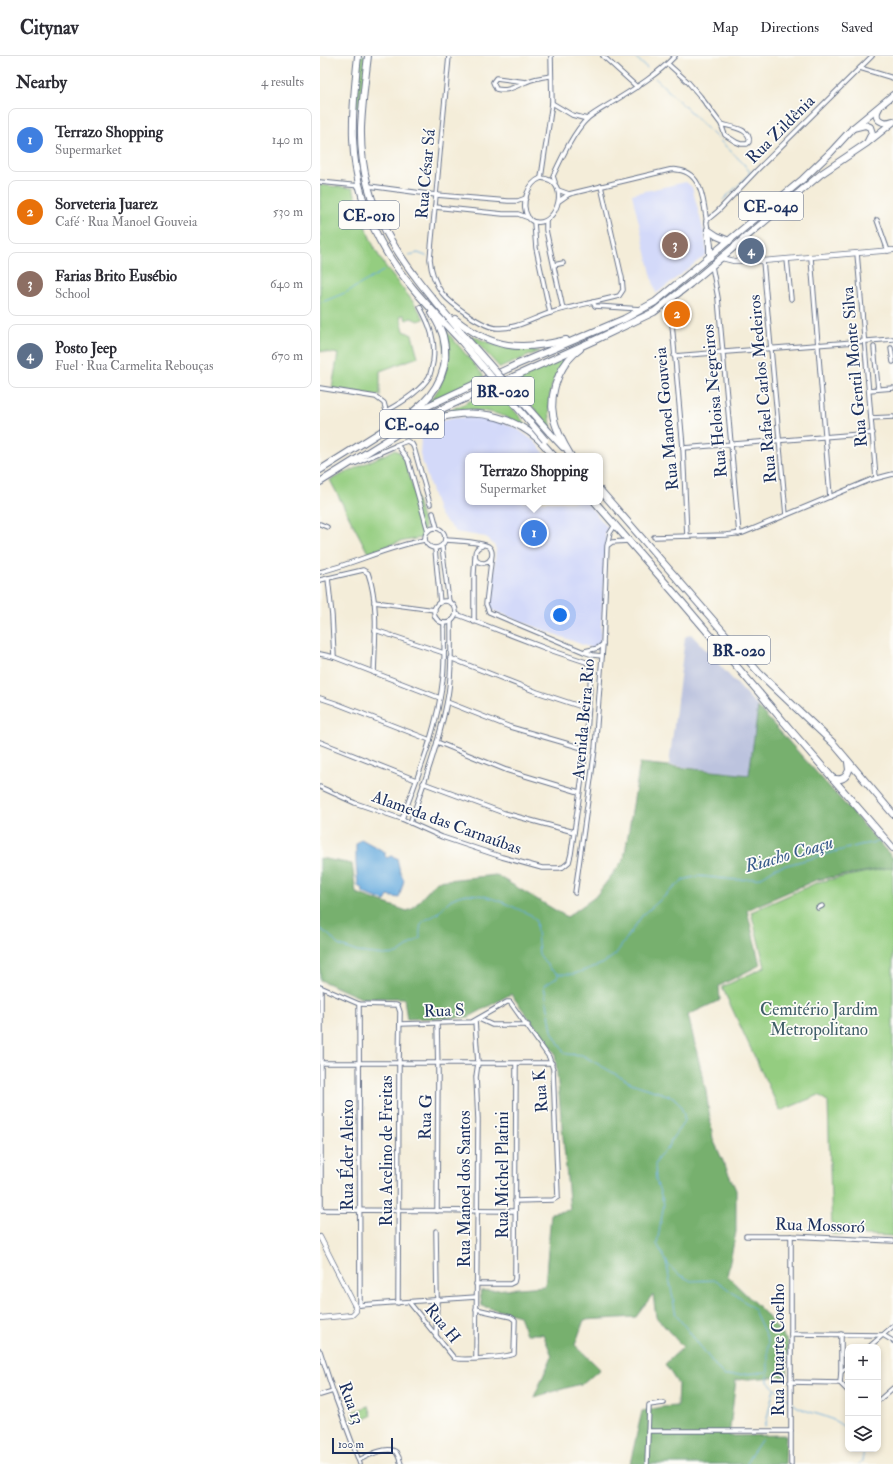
<!DOCTYPE html>
<meta charset="utf-8">
<style>
:root{--surface:#fff;--page:#f7f7f7;--text:#2b2b33;--muted:#7c7c81;--line:#e1e1e2;--accent:#b5179e}
body{margin:0;font-family:"IM FELL Double Pica",serif;background:var(--page);color:var(--text)}
.controls{position:absolute;right:12px;bottom:12px;display:grid;overflow:hidden;border-radius:8px;box-shadow:0 2px 6px #0003}
.controls button{width:36px;height:36px;display:grid;place-items:center;padding:0;border:0;border-bottom:1px solid var(--line);background:var(--surface);color:var(--text);font:20px sans-serif}
.scale{position:absolute;left:12px;bottom:10px;width:61px;box-sizing:border-box;padding-left:4px;border:2px solid #1b2f5e;border-top:0;font-size:11px;line-height:14px;white-space:nowrap;color:#1b2f5e;-webkit-text-stroke:3px #fdfcf7;paint-order:stroke}
.you{position:absolute;left:240px;top:559px;width:14px;height:14px;margin:-10px;border:3px solid #fff;border-radius:50%;background:#1a73e8;box-shadow:0 0 0 6px #1a73e833}
.badge{display:grid;place-items:center;width:26px;height:26px;border-radius:50%;background:var(--accent);color:#fff;font-size:13px;font-weight:700}
.pin{position:absolute;translate:-50% -50%;border:2px solid #fff;box-shadow:0 1px 4px #0006}
.popup{position:absolute;left:145px;top:397px;width:138px;height:52px;box-sizing:border-box;display:grid;place-content:center;border-radius:8px;background:var(--surface);filter:drop-shadow(0 1px 3px #0005);font-size:13px;white-space:nowrap;color:var(--muted)}
.popup b{font-size:15px;color:var(--text)}
.popup::after{content:'';position:absolute;left:50%;top:100%;margin-left:-8px;border:8px solid transparent;border-top-color:var(--surface)}
.list{margin:0;padding:0;list-style:none}
h2{display:flex;justify-content:space-between;align-items:center;height:52px;margin:0;padding:0 16px;font-size:17px}
h2 small{font-size:13px;font-weight:400;color:var(--muted)}
.list li{display:grid;grid-template-columns:26px 1fr auto;gap:12px;align-items:center;box-sizing:border-box;height:64px;margin:0 8px 8px;padding:0 8px;border:1px solid var(--line);border-radius:8px}
.list b{display:block;font-size:15px;white-space:nowrap}
.list p{margin:0;font-size:13px;white-space:nowrap;color:var(--muted)}
.list em{font-size:13px;font-style:normal;color:var(--muted)}
.icon{flex:none;width:22px;height:22px;fill:none;stroke:currentColor;stroke-width:2;stroke-linecap:round;stroke-linejoin:round}
.map{position:relative;flex:none;width:573px;height:1408px;overflow:hidden}
header{display:flex;align-items:center;gap:24px;box-sizing:border-box;height:56px;padding:0 20px;background:var(--surface);border-bottom:1px solid var(--line)}
header strong{font-size:19px}
nav{display:flex;gap:22px;margin-inline-start:auto;font-size:14px}
main{display:flex}
aside{flex:1;background:var(--surface)}
.map>svg:first-child{display:block}
.built{fill:#d3d9f9}
.industrial{fill:#bcc3de}
.green{fill:#94cd80;stroke:#587e6f}
.forest{fill:#77b06e;stroke:#497066}
.water{fill:#6baddf;stroke:#436e9e}
.lines{fill:none;stroke-linecap:round;stroke-linejoin:round}
.stream{stroke:#6baddf;stroke-width:1}
.minor-casing{stroke:#677289;stroke-width:5.5}
.tertiary-casing{stroke:#677289;stroke-width:6}
.trunk-casing{stroke:#677289;stroke-width:8}
.minor{stroke:#fff;stroke-width:3.5}
.tertiary{stroke:#fff;stroke-width:4.5}
.trunk{stroke:#fff;stroke-width:6}
.trunk-bridge-casing{stroke:#677289;stroke-width:8;stroke-linecap:butt}
.trunk-bridge{stroke:#fff;stroke-width:6}
.labels{text-anchor:middle;stroke-width:3.5;stroke-linejoin:round;paint-order:stroke}
.shield{fill:#fdfcf7;stroke:#5f6c8c;stroke-width:1}
.shield-label{font-size:16px;font-weight:bold;fill:#1b2f5e}
.street-label{font-size:17px;fill:#1b2f5e;stroke:#fdfcf7}
.park-label{font-size:17px;fill:#3f5e68;stroke:#fdfcf7}
.water-label{font-size:18px;font-style:italic;fill:#375b8b;stroke:#fdfcf7}
</style>
<header>
<strong>Citynav</strong>
<nav><a>Map</a><a>Directions</a><a>Saved</a></nav>
</header>
<main>
<aside>
<h2>Nearby<small>4 results</small></h2>
<ul class="list">
<li><span class="badge" style="background:#3f7fe0">1</span><div><b>Terrazo Shopping</b><p>Supermarket</p></div><em>140 m</em></li>
<li><span class="badge" style="background:#e8710a">2</span><div><b>Sorveteria Juarez</b><p>Café · Rua Manoel Gouveia</p></div><em>530 m</em></li>
<li><span class="badge" style="background:#8d6e63">3</span><div><b>Farias Brito Eusébio</b><p>School</p></div><em>640 m</em></li>
<li><span class="badge" style="background:#5c6f8a">4</span><div><b>Posto Jeep</b><p>Fuel · Rua Carmelita Rebouças</p></div><em>670 m</em></li>
</ul>
</aside>
<div class="map">
<svg width="573" height="1408" viewBox="0 0 573 1408">
<rect width="100%" height="100%" fill="#fdfcf7"/>
<filter id="ink" filterUnits="userSpaceOnUse"><feTurbulence type="fractalNoise" baseFrequency=".025" numOctaves="2"/><feDisplacementMap in="SourceGraphic" scale="8" xChannelSelector="R" yChannelSelector="G"/><feConvolveMatrix kernelMatrix="1 2 1 2 8 2 1 2 1" color-interpolation-filters="sRGB"/></filter>
<filter id="wash" filterUnits="userSpaceOnUse"><feTurbulence type="fractalNoise" baseFrequency=".012" numOctaves="4" result="noise"/><feDisplacementMap in="SourceGraphic" scale="16" xChannelSelector="R" yChannelSelector="G"/><feGaussianBlur stdDeviation="0.9" result="paint"/><feColorMatrix in="noise" values="0 0 0 0 0 0 0 0 0 0 0 0 0 0 0 0 0 1.4 0 .05"/><feComposite in="paint" operator="in"/></filter>
<g filter="url(#wash)">
<rect width="100%" height="100%" fill="#f4edd9"/>
<g class="built">
<path d="M366 126 372 131 385 180 387 198 336 238 312 138Z"/>
<path d="M146 361 171 363 196 372 214 385 227 400H148V446H266L288 472 285 478 286 482 280 591 276 594 172 554 170 550 176 493 174 489 166 481 136 476 119 458 100 398 101 383 107 370 126 363Z"/>
</g>
<path class="industrial" d="M371 578 438 651 429 719 349 709 365 581Z"/>
<g class="green">
<path d="M38 0H48L42 52H33Z"/>
<path d="M0 129 33 132C40 155 47 179 59 200 72 223 92 240 104 263L98 265 91 262 86 264 84 259 80 260 84 275 92 279 98 301 60 315V340L12 332 18 298 0 295Z"/>
<path d="M123 271 164 320 109 347 119 332 125 316Z"/>
<path d="M150 279C175 290 194 295 220 295L180 312Z"/>
<path d="M247 301C229 327 226 343 232 374L192 326Z"/>
<path d="M176 333 211 374C194 364 175 354 154 355 144 355 133 357 122 358Z"/>
<path d="M74 394 79 396 84 402 105 472 101 482 79 486 48 497 10 424Z"/>
<path d="M573 811V1180L512 1178 508 1046 499 1039 460 1055 402 931 445 911 431 856 498 826Z"/>
<path d="M49 1350 52 1360 35 1366 32 1356Z"/>
</g>
<path class="forest" d="M438 651 573 802V811L496 824 427 854 440 909 399 930 400 944 368 959 386 1035 393 1083 416 1134V1176L407 1220 445 1257 468 1286 467 1320 416 1324 409 1380 466 1379 465 1408H310L322 1355 341 1351 357 1350 358 1328 345 1308 363 1291 336 1261 333 1238 316 1261 264 1264 255 1289 280 1313 264 1327 214 1341 232 1300 223 1278H206L199 1260 162 1250 160 1235 225 1230 231 1157 250 1154 235 997 191 938 149 961 87 963 84 942H41L0 924V802L32 808 36 837 87 855 92 853 117 825 176 819 247 861 275 841 304 803 320 707 429 719Z"/>
<path class="water" d="M41 783 65 796V800L67 802 71 800 77 802 80 816 84 824 79 842 68 840 65 845 43 837V833L38 830 36 807V788Z"/>
<g class="lines">
<g class="stream">
<path d="M314 0 327 12"/>
<path d="M335 22 423 107 430 116 427 121 403 144"/>
<path d="M89 199 98 197 106 200"/>
<path d="M0 247 27 236 65 214"/>
<path d="M0 873 8 878 18 889 37 896 63 899 77 898 100 882C99 860 105 867 118 857 123 852 127 845 134 842 155 830 190 850 211 859L216 865 219 898 230 913 238 918H254L282 908 295 899 322 860 363 824 378 820 417 824 440 822 456 812 540 789 562 785"/>
<path d="M238 918V921L224 930 232 975 243 995 247 998 262 999 311 1027 353 1041 359 1047 364 1058V1066L351 1084 349 1091 339 1100 335 1109 336 1124 344 1148 337 1188 349 1210 358 1218 371 1225 396 1224 433 1252 448 1284V1326L470 1345"/>
<path d="M346 1205 356 1259 398 1313 405 1320 446 1316"/>
<path d="M472 1347C483 1356 497 1357 509 1362 516 1365 522 1369 528 1374"/>
<path d="M445 1371 454 1333"/>
<path d="M538 1393 544 1395 542 1405 538 1408"/>
<path d="M427 1408 429 1402 442 1383"/>
</g>
</g>
</g>
<g filter="url(#ink)">
<g class="lines">
<g class="minor-casing">
<g id="minor">
<path d="M129 0 110 203C111 215 114 226 122 237 131 248 163 272 178 272 197 273 213 262 230 257 252 250 276 246 299 240L303 234 302 222 281 130"/>
<path d="M283 0 317 31"/>
<path d="M348 8 368 26 380 40 401 68 405 79 416 86 421 88H427L429 86C432 73 411 71 401 68"/>
<path d="M540 12 573 22"/>
<path d="M206 26 176 22 173 26 176 33C189 36 195 30 206 26 214 22 223 21 231 20"/>
<path d="M232 47 252 59 267 63"/>
<path d="M221 122C252 124 237 170 216 166 213 166 210 164 208 161 200 148 208 127 221 122Z"/>
<path d="M221 122 232 47 231 0"/>
<path d="M0 126 40 130"/>
<path d="M235 126 233 120C241 103 254 75 268 62 277 55 287 50 296 44 317 31 338 18 355 0"/>
<path d="M49 130 116 139 188 145H198L206 142"/>
<path d="M238 134 249 138"/>
<path d="M239 145 249 138 345 115C349 114 354 113 358 114 385 117 384 154 388 174"/>
<path d="M115 151 183 158H198L209 162"/>
<path d="M557 164 568 195"/>
<path d="M386 165 398 155 437 114 552 0"/>
<path d="M214 166 216 192 230 257"/>
<path d="M226 166V174L243 253"/>
<path d="M537 197 556 422"/>
<path d="M491 202 510 441"/>
<path d="M467 203 471 243"/>
<path d="M443 205 466 459"/>
<path d="M234 209 243 207"/>
<path d="M392 210 398 242 419 478"/>
<path d="M350 245 363 392 367 480"/>
<path d="M273 246 275 250 321 253"/>
<path d="M554 291 558 333"/>
<path d="M571 292 573 306"/>
<path d="M354 300 573 283"/>
<path d="M0 332 56 341 64 347 70 370"/>
<path d="M549 334 573 332"/>
<path d="M66 355C81 347 100 336 109 321 111 316 112 311 113 306 116 285 110 269 100 251"/>
<path d="M551 362 573 361"/>
<path d="M76 389 87 385 92 388 94 392 110 448"/>
<path d="M363 392 553 377"/>
<path d="M34 408 75 390H78L88 404 108 475"/>
<path d="M113 457 117 472"/>
<path d="M0 468 7 471"/>
<circle cx="115" cy="482" r="10"/>
<path d="M334 481 406 479 423 477 550 424 573 418"/>
<path d="M126 484C139 485 156 485 168 490 171 492 172 495 172 498L166 548 169 556 264 596 273 599 282 600"/>
<path d="M288 489 292 486 308 485"/>
<path d="M162 490C154 492 154 499 157 505 162 508 168 508 171 502"/>
<path d="M122 491 129 546"/>
<path d="M115 493 120 547"/>
<path d="M0 516C36 507 69 490 105 484"/>
<path d="M8 522 12 560 14 601"/>
<path d="M0 524 43 514 48 517C59 548 55 584 54 617"/>
<circle cx="125" cy="556" r="11"/>
<path d="M54 546 115 554"/>
<path d="M154 566V518L155 501"/>
<path d="M55 574 124 597"/>
<path d="M265 595 278 592 283 588"/>
<path d="M0 598 14 601 120 642"/>
<path d="M130 602 217 636 268 653"/>
<path d="M0 642 15 647 110 684"/>
<path d="M127 646 190 671 266 693"/>
<path d="M0 686 96 724"/>
<path d="M117 686 186 714 259 736"/>
<path d="M103 727 184 757 254 776"/>
<path d="M0 731 35 747 82 763 122 781 182 801 222 812H239L243 811 249 806 251 798 266 693 271 615 270 610 266 606 230 594 136 558"/>
<path d="M82 763C99 717 118 671 123 622 125 604 124 585 124 567"/>
<path d="M90 767C104 727 119 687 127 645 132 620 131 592 131 565"/>
<path d="M255 837 275 693 283 588 287 490 290 477 295 469"/>
<path d="M498 852 502 850"/>
<path d="M0 931 39 948 76 949 78 950 80 956 79 1007 78 1247"/>
<path d="M1 932V1154"/>
<path d="M39 948 40 1249"/>
<path d="M159 963 172 969H208"/>
<path d="M155 965 158 1007 156 1021 158 1063 156 1302"/>
<path d="M80 968 152 966 187 946H190L229 1001 233 1013 238 1141 233 1144 195 1145"/>
<path d="M117 968 118 1016 117 1155"/>
<path d="M0 1007H232"/>
<path d="M0 1154 195 1155"/>
<path d="M116 1175 117 1243 116 1280"/>
<path d="M426 1180H471L573 1185"/>
<path d="M471 1180V1408"/>
<path d="M156 1228H190L194 1226 195 1222 196 1008"/>
<path d="M89 1246 134 1302C142 1305 186 1301 194 1298L195 1264 191 1261 156 1253"/>
<path d="M40 1249 156 1241"/>
<path d="M471 1278 563 1279 573 1285"/>
<path d="M549 1291 573 1270"/>
<path d="M0 1295 13 1335 40 1408"/>
<path d="M521 1316 528 1310"/>
<path d="M470 1326 520 1327 528 1335"/>
<path d="M520 1327 521 1316V1278"/>
<path d="M0 1339 13 1335"/>
<path d="M558 1345 573 1332"/>
<path d="M328 1375H471"/>
<path d="M39 1404C47 1400 68 1389 76 1396 78 1399 80 1404 81 1408"/>
<path d="M327 1408 329 1349 344 1347"/>
</g>
</g>
<g class="tertiary-casing">
<g id="tertiary">
<path d="M402 202 414 205H443L573 194"/>
<path d="M0 1181 35 1250 36 1255 32 1259 0 1262"/>
</g>
</g>
<g class="trunk-casing">
<g id="trunk">
<path d="M38 0C35 27 32 54 33 82 34 121 46 163 67 197 87 229 115 257 141 285"/>
<path d="M48 0C45 24 42 48 41 72 39 162 91 217 145 281"/>
<path d="M559 52C552 63 562 69 573 65"/>
<path d="M533 72 545 69 550 71 552 77 548 85"/>
<path d="M388 174 390 190V201"/>
<path d="M388 174 397 180 409 185"/>
<path d="M135 263C172 293 201 295 246 284"/>
<path d="M94 355C118 336 131 310 123 280 121 272 116 264 112 257"/>
<path d="M96 368C108 365 120 361 132 359 162 354 194 362 217 382 223 387 228 394 234 400"/>
<path d="M229 376 243 391"/>
<path d="M251 400C234 372 225 351 239 319 244 308 250 300 260 293"/>
<path d="M0 414 70 370 110 349 198 308 304 263 335 246 483 123 511 96 533 72 573 39"/>
<path d="M0 426 104 361 275 284 334 256 370 228 501 118 547 87 573 66"/>
<path d="M280 434 440 618 513 687 573 758"/>
<path d="M275 446 362 546 475 679 573 792"/>
<path d="M512 722C520 725 526 723 529 714L528 706"/>
</g>
</g>
<use href="#minor" class="minor"/>
<use href="#tertiary" class="tertiary"/>
<use href="#trunk" class="trunk"/>
<g class="trunk-bridge-casing">
<g id="trunk-bridge">
<path d="M145 281 229 376"/>
<path d="M141 285 225 384"/>
</g>
</g>
<use href="#trunk-bridge" class="trunk-bridge"/>
</g>
</g>
<g class="labels">
<g class="shield">
<rect x="419" y="136" width="64" height="28" rx="3"/>
<rect x="19" y="145" width="60" height="28" rx="3"/>
<rect x="152" y="321" width="62" height="28" rx="3"/>
<rect x="60" y="354" width="64" height="28" rx="3"/>
<rect x="388" y="580" width="62" height="28" rx="3"/>
</g>
<g class="shield-label">
<text x="451" y="156">CE-040</text>
<text x="49" y="165">CE-010</text>
<text x="183" y="341">BR-020</text>
<text x="92" y="374">CE-040</text>
<text x="419" y="600">BR-020</text>
</g>
<g class="street-label">
<text transform="translate(460 73) rotate(-45)" y="6">Rua Zildênia</text>
<text transform="translate(105 118) rotate(-85)" y="6">Rua César Sá</text>
<text transform="translate(534 311) rotate(-95)" y="6">Rua Gentil Monte Silva</text>
<text transform="translate(442 333) rotate(-95)" y="6">Rua Rafael Carlos Medeiros</text>
<text transform="translate(394 345) rotate(-95)" y="6">Rua Heloisa Negreiros</text>
<text transform="translate(346 363) rotate(-95)" y="6">Rua Manoel Gouveia</text>
<text transform="translate(263 663) rotate(-85)" y="6">Avenida Beira Rio</text>
<text transform="translate(127 766) rotate(20)" y="6">Alameda das Carnaúbas</text>
<text transform="translate(124 954) rotate(-2)" y="6">Rua S</text>
<text transform="translate(220 1035) rotate(-94)" y="6">Rua K</text>
<text transform="translate(105 1061) rotate(-89)" y="6">Rua G</text>
<text transform="translate(66 1095) rotate(-90)" y="6">Rua Acelino de Freitas</text>
<text transform="translate(27 1099) rotate(-90)" y="6">Rua Éder Aleixo</text>
<text transform="translate(182 1119) rotate(-90)" y="6">Rua Michel Platini</text>
<text transform="translate(144 1133) rotate(-90)" y="6">Rua Manoel dos Santos</text>
<text transform="translate(500 1169) rotate(2)" y="6">Rua Mossoró</text>
<text transform="translate(123 1267) rotate(51)" y="6">Rua H</text>
<text transform="translate(458 1294) rotate(-90)" y="6">Rua Duarte Coelho</text>
<text transform="translate(32 1347) rotate(70)" y="6">Rua 13</text>
</g>
<g class="park-label">
<text x="499" y="959">Cemitério Jardim<tspan x="499" dy="20">Metropolitano</tspan></text>
</g>
<g class="water-label">
<text transform="translate(469 798) rotate(-16)" y="6">Riacho Coaçu</text>
</g>
</g>
</svg>
<div class="controls">
<button>+</button>
<button>−</button>
<button><svg class="icon" aria-label="layers" viewBox="0 0 24 24"><path d="M12 4l9 5-9 5-9-5zM3 14l9 5 9-5"/></svg></button>
</div>
<div class="scale">100 m</div>
<div class="you"></div>
<div class="pin badge" style="left:214px;top:477px;background:#3f7fe0">1</div>
<div class="popup"><b>Terrazo Shopping</b>Supermarket</div>
<div class="pin badge" style="left:357px;top:258px;background:#e8710a">2</div>
<div class="pin badge" style="left:355px;top:189px;background:#8d6e63">3</div>
<div class="pin badge" style="left:431px;top:195px;background:#5c6f8a">4</div>
</div>
</main>
